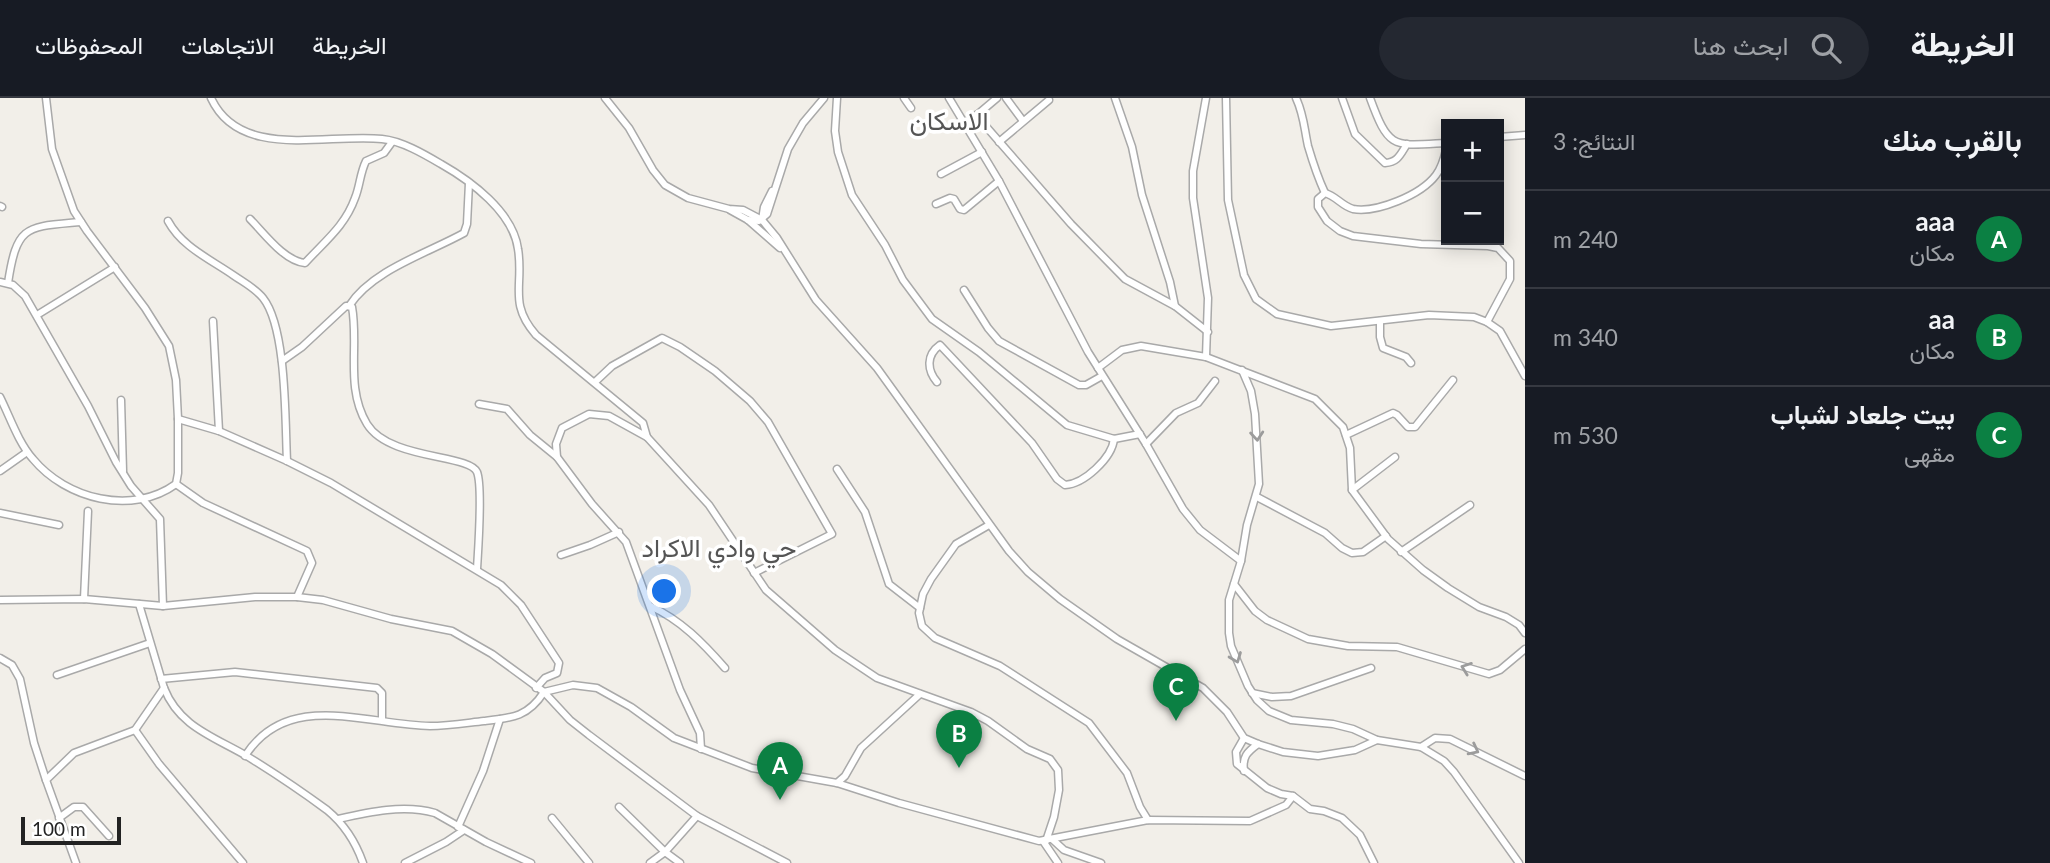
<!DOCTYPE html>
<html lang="ar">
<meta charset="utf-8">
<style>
:root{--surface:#171b24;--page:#242831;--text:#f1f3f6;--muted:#9ea1a6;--line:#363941;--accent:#0b8043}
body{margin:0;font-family:Lato,Vazirmatn,sans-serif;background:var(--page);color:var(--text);direction:rtl}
.controls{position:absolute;right:21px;top:21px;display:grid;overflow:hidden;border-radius:0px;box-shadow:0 4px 18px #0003}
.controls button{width:63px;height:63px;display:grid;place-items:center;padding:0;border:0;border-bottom:2px solid var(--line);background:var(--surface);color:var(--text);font:35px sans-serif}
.scale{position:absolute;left:21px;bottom:18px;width:100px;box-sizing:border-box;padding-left:7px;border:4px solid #222;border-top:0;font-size:19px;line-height:24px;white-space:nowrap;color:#222;-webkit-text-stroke:5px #fff;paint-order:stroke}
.you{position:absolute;left:665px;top:494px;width:24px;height:24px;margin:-18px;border:5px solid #fff;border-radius:50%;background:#1a73e8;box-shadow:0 0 0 10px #1a73e833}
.badge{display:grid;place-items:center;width:46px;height:46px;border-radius:50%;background:var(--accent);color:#fff;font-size:23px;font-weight:700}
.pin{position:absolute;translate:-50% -58px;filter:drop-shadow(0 2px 4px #0008)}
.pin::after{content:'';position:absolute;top:37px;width:24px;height:21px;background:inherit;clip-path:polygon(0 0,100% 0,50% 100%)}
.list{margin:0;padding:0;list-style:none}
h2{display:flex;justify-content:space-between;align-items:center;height:91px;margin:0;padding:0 28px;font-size:30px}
h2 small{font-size:23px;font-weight:400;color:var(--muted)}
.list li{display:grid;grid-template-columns:46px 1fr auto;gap:21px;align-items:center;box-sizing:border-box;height:98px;padding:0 28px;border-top:2px solid var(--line)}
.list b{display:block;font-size:26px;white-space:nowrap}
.list p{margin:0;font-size:23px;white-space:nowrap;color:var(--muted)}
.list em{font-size:23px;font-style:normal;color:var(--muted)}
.icon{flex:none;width:38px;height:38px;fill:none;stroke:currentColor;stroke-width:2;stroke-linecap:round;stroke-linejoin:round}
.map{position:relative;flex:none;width:1525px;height:765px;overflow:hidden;direction:ltr}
header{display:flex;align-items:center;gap:42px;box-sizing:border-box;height:98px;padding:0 35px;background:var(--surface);border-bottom:2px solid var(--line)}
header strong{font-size:33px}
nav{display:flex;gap:38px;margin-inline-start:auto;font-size:24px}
.search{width:490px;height:63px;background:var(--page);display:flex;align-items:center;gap:18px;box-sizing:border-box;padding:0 24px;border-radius:38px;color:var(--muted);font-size:26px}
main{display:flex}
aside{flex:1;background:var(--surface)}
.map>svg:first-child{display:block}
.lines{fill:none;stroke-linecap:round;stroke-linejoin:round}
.minor-casing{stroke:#a9a9a9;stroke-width:9}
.minor{stroke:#fff;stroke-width:6}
.oneway{stroke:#9c9c9c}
.labels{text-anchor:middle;stroke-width:7;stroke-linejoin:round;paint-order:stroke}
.neighbourhood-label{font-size:26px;fill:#555;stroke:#fff}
</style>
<header>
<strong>الخريطة</strong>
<div class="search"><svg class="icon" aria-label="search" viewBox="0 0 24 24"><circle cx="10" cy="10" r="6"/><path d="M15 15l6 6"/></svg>ابحث هنا</div>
<nav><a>الخريطة</a><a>الاتجاهات</a><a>المحفوظات</a></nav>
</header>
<main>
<aside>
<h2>بالقرب منك<small>النتائج: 3</small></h2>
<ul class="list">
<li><span class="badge">A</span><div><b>aaa</b><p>مكان</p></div><em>240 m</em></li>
<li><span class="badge">B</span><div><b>aa</b><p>مكان</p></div><em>340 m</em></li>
<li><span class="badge">C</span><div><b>بيت جلعاد لشباب</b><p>مقهى</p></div><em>530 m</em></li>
</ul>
</aside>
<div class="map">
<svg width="1525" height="765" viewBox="0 0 1525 765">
<rect width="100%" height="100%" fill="#f2efe9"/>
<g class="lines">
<g class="minor-casing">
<g id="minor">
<path d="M211 0C240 63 327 35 382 41 402 43 424 56 441 66 471 83 513 114 518 151 524 187 508 205 536 237L643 325 647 339"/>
<path d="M605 0 629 30 653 72 665 87 688 100 729 111 743 112 762 122 777 140 816 202 877 270 1009 453 1028 474 1060 501 1117 541 1203 590 1227 614 1244 640 1258 646 1283 654 1318 658 1355 652 1377 642 1421 649 1444 663 1454 674 1519 765"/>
<path d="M837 0 835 33 838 54 852 97 885 147 903 182 932 221 979 254 1067 327 1114 341 1140 336"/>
<path d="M904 0 911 10"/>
<path d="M949 0 999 83 1088 254 1146 346 1183 411 1200 432 1241 463"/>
<path d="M1006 0 1023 23"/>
<path d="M1115 0 1132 49 1142 97 1170 184 1175 208"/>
<path d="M1206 0 1193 73V100L1208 200 1206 259"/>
<path d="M1226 0 1228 102 1244 177 1256 201 1277 216 1331 228 1429 217 1474 219 1487 224 1500 233 1525 278"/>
<path d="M1296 0C1304 17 1304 30 1308 48 1313 65 1318 80 1325 95"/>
<path d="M1342 0 1355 36 1385 65C1398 64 1400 57 1407 46"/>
<path d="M1370 0C1389 52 1393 48 1446 45"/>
<path d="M976 17 1071 126 1125 181 1175 208 1208 234"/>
<path d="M965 27 997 0"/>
<path d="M1499 39 1525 37"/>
<path d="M999 44 1049 2"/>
<path d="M1446 52C1444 61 1442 69 1436 77 1421 97 1377 115 1353 111 1342 108 1336 98 1325 95L1318 101V109L1327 123 1340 133 1353 138 1421 146 1488 148 1498 150 1510 163V181L1487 224"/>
<path d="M941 76 982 54"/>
<path d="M936 106 950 100 954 101 960 111 964 112 999 83"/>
<path d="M0 108 2 109"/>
<path d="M730 112 748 122 780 150"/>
<path d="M250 121C264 135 284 163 305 165 325 143 345 128 355 100 360 88 360 75 366 63L384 55 392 44"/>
<path d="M748 122 759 123 767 116 788 51 803 25 824 0"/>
<path d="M762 122 764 109 772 93"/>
<path d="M168 123C182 149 210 161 233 177 243 184 255 190 263 200 287 230 285 324 287 363"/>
<path d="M0 184 13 187 25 198 88 308 116 364 131 388 160 421 163 508"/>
<path d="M8 185C17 126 26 129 81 124"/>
<path d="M964 192 988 230 999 243 1079 287H1086L1102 278"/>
<path d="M349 208C372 172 428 155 464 135L467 126 469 85"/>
<path d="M37 217 115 169"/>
<path d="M213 223 219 333"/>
<path d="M1380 223V239L1383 250 1406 259 1411 265"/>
<path d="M282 263 302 249 346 208 352 209C359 247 345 290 367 326 389 362 469 356 477 374 483 389 478 453 477 471"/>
<path d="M1098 270 1122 252 1141 248 1206 259 1315 301 1343 329 1350 350 1352 392 1388 441 1423 472 1448 490 1479 509 1506 519 1519 527 1525 535"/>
<path d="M1242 272 1251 293 1255 316 1259 386 1247 427 1241 463 1229 502V535L1231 548 1248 588 1257 602 1269 613 1291 622 1333 626 1353 631 1377 642"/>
<path d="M595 284 612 268 662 240 680 249 715 273 750 303 768 324 832 436 754 475"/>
<path d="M937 284C927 272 926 257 940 247L1032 345 1057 381 1065 387C1084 386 1112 360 1114 341"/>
<path d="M0 299C10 319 18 344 33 361 66 401 132 418 176 386L178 375V321L176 282 169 248 145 210 87 133 74 113 52 51 46 0"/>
<path d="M121 302 123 373"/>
<path d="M479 306 507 311 530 337 557 359"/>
<path d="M178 321 219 333 287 363 331 385 501 487 521 507 559 565 557 575 545 580 536 590"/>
<path d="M1346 337 1393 315 1397 317 1408 329H1415L1453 282"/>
<path d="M1146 346 1176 315 1198 305 1215 283"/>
<path d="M837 371 865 414 889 486 920 510"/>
<path d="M0 373 27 354"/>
<path d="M176 386 203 405 307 453 312 465 297 499"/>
<path d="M1352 392 1395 359"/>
<path d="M1257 399 1325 435 1342 450 1352 455 1363 454 1386 438"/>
<path d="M0 415 59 427"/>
<path d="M989 427 956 446 931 481 923 496 919 515 922 528 935 540 1000 568 1089 625 1127 675 1140 709 1148 722"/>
<path d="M1401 454 1470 407"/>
<path d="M561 457 590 447 619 434"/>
<path d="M1234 486 1255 513 1267 522 1308 541 1348 548 1397 549 1489 576 1500 572 1525 551"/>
<path d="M84 501 88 413"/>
<path d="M0 502 84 501 163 508 255 499H297L323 502 391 521 452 533 492 556 544 594 570 622 589 637 697 718 787 765"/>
<path d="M139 506 164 590C179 628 212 638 245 657 273 674 301 693 327 712 344 726 356 745 363 765"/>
<path d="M650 508C681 522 703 545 725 570"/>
<path d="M0 560 12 567 20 581 34 645 46 682"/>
<path d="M57 577 150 545"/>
<path d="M161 581 235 574 377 590 382 595V622"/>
<path d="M164 590 135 632 159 666 243 765"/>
<path d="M1252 595 1272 599 1291 598 1371 570"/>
<path d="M1244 640 1236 654 1237 666 1267 690 1281 696 1293 698 1310 711 1324 713 1342 720 1360 737 1374 765"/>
<path d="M1421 649 1435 640 1450 641 1525 678"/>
<path d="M701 651 700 635 680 592 626 444 592 406 557 359 556 346 562 330 589 316 609 318 647 339 709 407 766 492 835 552 877 580 971 614 988 623 1027 651 1050 661 1058 672 1059 692 1054 719 1046 743"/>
<path d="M245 658C288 591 367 627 430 628 448 628 466 625 484 623 512 620 528 619 544 594L573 587 597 590 631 609 674 640 752 670 837 685 899 705 1039 743 1148 722 1250 723 1286 707 1293 698"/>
<path d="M1244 673C1242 659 1247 654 1258 646"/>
<path d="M837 685 845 678 861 650 920 596"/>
<path d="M619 709 665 754 680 765"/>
<path d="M59 720 74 709H83L109 738"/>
<path d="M552 720 589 765"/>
<path d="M338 721C369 714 404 706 435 715L486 744 531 765"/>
<path d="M458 729 483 673 500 621"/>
<path d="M1052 741 1064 752 1101 765"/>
<path d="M1043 743 1058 765"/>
<path d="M76 765 46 682 74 655 135 632"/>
<path d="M405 765 446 744 464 732"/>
<path d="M650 765 665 754 697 718"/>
</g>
</g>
<use href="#minor" class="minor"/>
</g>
<defs><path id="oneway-chevron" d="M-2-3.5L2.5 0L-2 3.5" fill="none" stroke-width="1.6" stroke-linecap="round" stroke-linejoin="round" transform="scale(1.75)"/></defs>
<g class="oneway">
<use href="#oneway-chevron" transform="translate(1257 338) rotate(85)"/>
<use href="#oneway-chevron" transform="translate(1236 560) rotate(69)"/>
<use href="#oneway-chevron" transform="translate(1466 570) rotate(-160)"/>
<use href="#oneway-chevron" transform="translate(1474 652) rotate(27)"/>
</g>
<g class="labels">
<g class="neighbourhood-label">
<text x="949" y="32">الاسكان</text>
<text x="719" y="459">حي وادي الاكراد</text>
</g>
</g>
</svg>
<div class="controls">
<button>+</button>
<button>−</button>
</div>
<div class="scale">100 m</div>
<div class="you"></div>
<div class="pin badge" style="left:780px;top:702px">A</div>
<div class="pin badge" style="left:959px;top:670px">B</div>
<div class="pin badge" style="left:1176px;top:623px">C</div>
</div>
</main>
